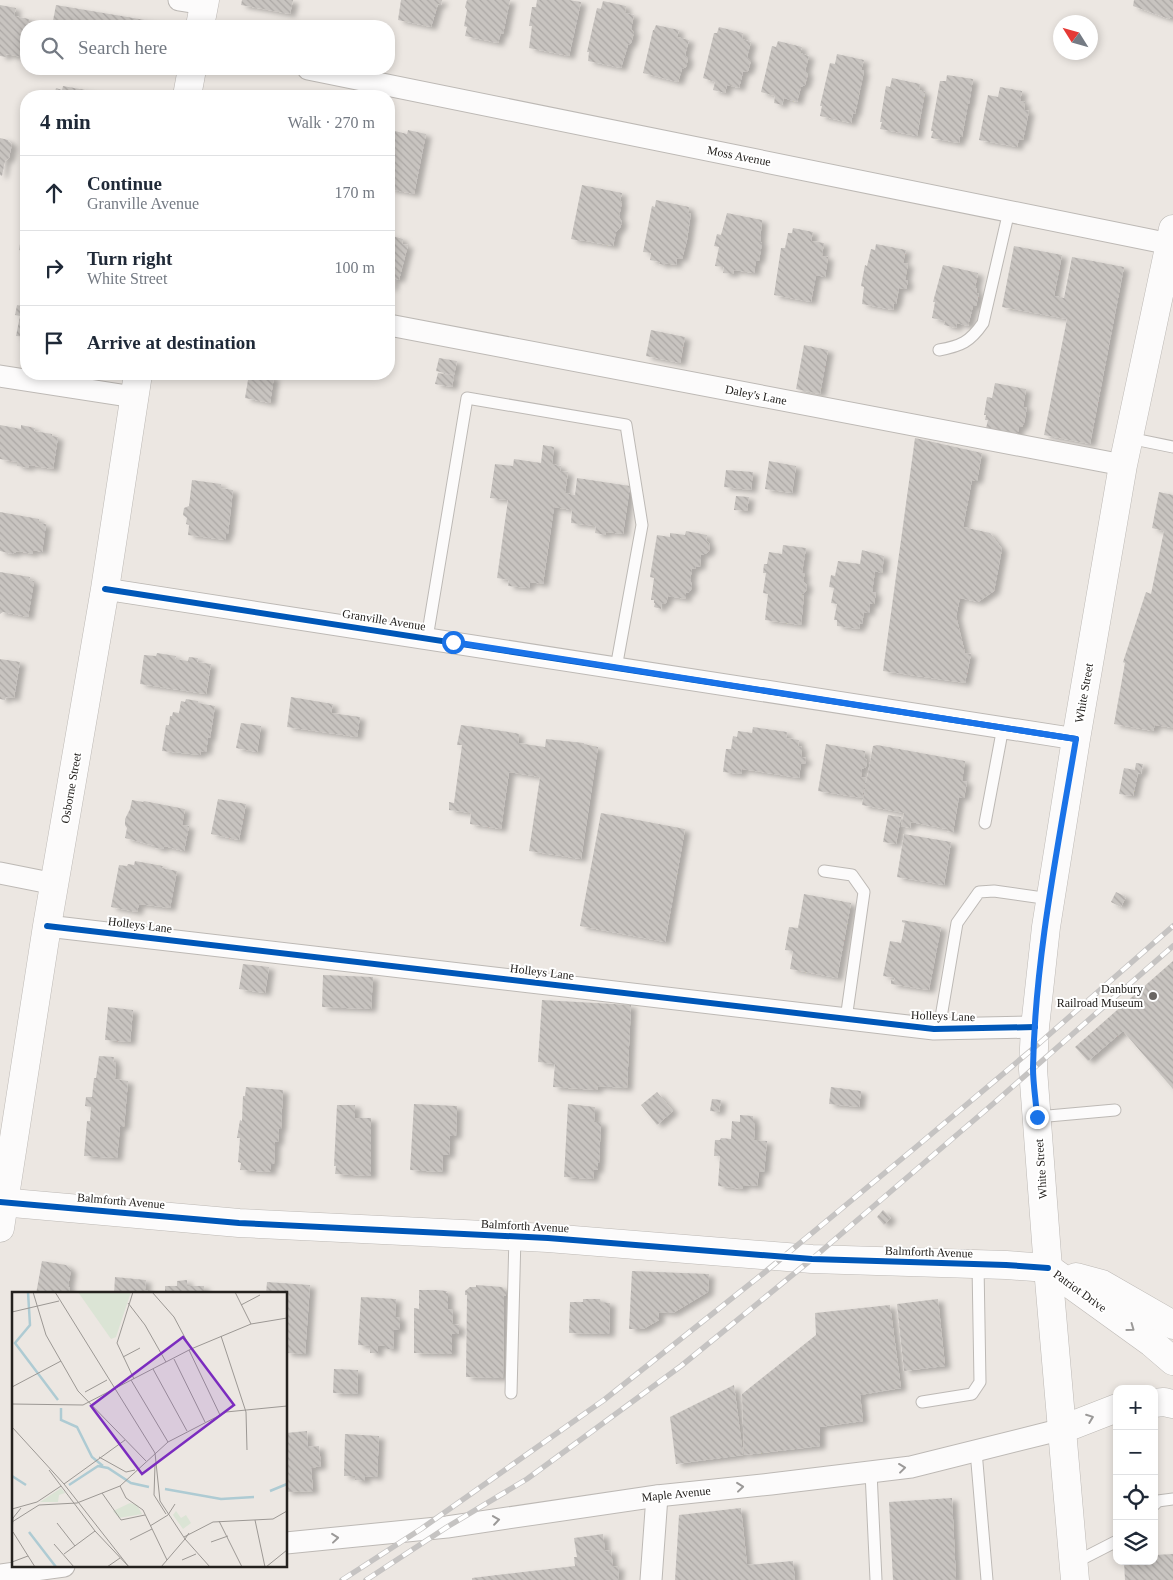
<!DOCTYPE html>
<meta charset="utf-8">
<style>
:root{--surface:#fff;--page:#f2f2f3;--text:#1f2937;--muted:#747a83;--line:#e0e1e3}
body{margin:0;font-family:"Times New Roman",serif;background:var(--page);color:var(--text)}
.controls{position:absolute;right:15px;bottom:15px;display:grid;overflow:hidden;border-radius:10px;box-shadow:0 2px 8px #0003}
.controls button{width:45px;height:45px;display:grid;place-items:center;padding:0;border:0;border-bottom:1px solid var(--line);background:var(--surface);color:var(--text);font:25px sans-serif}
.compass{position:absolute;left:1053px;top:15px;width:45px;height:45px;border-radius:50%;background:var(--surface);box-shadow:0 2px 8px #0003;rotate:307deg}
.stop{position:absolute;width:15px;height:15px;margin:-11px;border:4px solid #1a73e8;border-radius:50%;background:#fff}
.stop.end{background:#1a73e8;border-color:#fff;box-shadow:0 1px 5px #0008}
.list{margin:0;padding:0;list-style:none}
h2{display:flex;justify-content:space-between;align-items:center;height:65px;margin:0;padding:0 20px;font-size:21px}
h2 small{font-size:16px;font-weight:400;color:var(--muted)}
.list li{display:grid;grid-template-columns:32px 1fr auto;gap:15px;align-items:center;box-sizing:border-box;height:75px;padding:0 20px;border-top:1px solid var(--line)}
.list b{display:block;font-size:19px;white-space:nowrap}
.list p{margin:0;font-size:16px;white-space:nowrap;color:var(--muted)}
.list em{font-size:16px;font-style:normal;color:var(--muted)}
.icon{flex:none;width:28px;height:28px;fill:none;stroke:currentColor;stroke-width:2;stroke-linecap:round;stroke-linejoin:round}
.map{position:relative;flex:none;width:1173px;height:1580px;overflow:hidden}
.search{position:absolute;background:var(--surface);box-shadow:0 2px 8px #0003;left:20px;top:20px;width:375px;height:55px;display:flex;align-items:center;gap:12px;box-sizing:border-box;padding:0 18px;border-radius:20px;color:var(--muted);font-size:19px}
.panel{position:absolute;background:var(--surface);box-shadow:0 2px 8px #0003;left:20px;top:90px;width:375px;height:290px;border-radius:20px}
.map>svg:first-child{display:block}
.building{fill:url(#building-back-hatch);filter:url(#shadow)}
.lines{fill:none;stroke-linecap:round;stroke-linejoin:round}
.lane-casing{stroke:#bdb9b5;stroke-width:13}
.street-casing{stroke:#bdb9b5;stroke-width:23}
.secondary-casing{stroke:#bdb9b5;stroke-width:29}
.primary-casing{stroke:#bdb9b5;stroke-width:29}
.lane{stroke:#fcfbfb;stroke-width:11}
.street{stroke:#fcfbfb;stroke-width:21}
.secondary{stroke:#fcfbfb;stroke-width:28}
.primary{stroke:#fcfbfb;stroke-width:28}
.rail-casing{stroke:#c5c3c2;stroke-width:5.5}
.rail{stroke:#fff;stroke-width:4;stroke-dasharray:11;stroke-linecap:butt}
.cycleway-casing{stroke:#fff;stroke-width:9}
.cycleway{stroke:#0057b8;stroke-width:6}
.oneway{stroke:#9b9998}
.route{stroke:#1a73e8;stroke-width:6}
.poi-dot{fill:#6a6663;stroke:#fff;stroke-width:2}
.labels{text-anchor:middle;stroke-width:4;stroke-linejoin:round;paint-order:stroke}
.street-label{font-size:12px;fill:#24211e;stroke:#fff}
.poi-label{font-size:12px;fill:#24211e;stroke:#fff;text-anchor:end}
.inset-river{fill:none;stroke:#aecbd3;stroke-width:2.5}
.inset-road{fill:none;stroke:#9c9894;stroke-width:1}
.view{fill:#7b2cbf;fill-opacity:0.15;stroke:#7b2cbf;stroke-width:2.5}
.inset-edge{fill:none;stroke:#24211e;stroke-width:2.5}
</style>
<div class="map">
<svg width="1173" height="1580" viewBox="0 0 1173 1580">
<defs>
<pattern id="building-back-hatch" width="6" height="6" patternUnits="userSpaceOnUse" patternTransform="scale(1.25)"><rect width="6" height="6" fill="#c8c4c0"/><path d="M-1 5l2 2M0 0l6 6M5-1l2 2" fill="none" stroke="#aca8a5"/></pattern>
<filter id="shadow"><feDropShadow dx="5.5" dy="3" stdDeviation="2.5" flood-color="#0004"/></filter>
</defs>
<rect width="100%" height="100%" fill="#ece7e2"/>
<g class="building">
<path d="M242 0H293L290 14 241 5Z"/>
<path d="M401 0H442L441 5 438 4 431 27 398 20Z"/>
<path d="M467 0H510L503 34 501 33 498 43 465 36 467 27 464 26 467 10 465 7Z"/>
<path d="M537 0H569L581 2 569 56 529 48 532 26H529L532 7H536Z"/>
<path d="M1134 0H1173V18L1170 17 1169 19 1133 6Z"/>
<path d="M603 1 626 6 625 13 634 15 631 29 634 33 631 43 628 45 621 68 588 61 589 52H587L597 8 601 9Z"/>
<path d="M0 5 16 8 14 16 29 19 28 26H26L22 57 6 54V57L0 56Z"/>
<path d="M56 5 163 23 162 26H52Z"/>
<path d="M656 25 679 30 677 37 689 40 685 55 688 59 686 67 682 69 678 82 643 73 653 30H654Z"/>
<path d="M719 27 743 33 742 39 751 42 747 57 751 61 748 71 743 72 739 88 727 85 725 93 713 90 715 82 703 78 714 33H717Z"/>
<path d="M778 41 802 47 800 53 809 56 805 71 808 74 805 85 801 87 797 102 784 98 782 105 774 103 775 96 761 92 772 46 776 47Z"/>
<path d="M837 54 864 60 861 70 864 71 855 114 853 113 851 123 820 116 822 106H820L830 63 835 64Z"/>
<path d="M947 75 973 79 969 104H968L962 137 960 136 959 143 931 138 933 131H931L940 81H946Z"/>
<path d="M892 78 920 84 919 90 925 92 917 136 880 129 882 122H880L886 86 890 87Z"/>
<path d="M63 86 97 92 96 94 101 96H54L56 88 62 90Z"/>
<path d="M1000 87 1022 91 1020 101 1025 102 1024 110 1029 111 1023 140 1019 139 1017 147 979 140 988 95 998 97Z"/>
<path d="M408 130 426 134 414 194 389 189 390 133 394 134 395 131 407 134Z"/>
<path d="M0 138 8 140V141L12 144 9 158 5 161 2 176 0 175Z"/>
<path d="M582 185 622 193 620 201 622 202 619 217 622 222 620 228 616 232 613 246 581 240 580 241 571 239Z"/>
<path d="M656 200 689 207 688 213H691L687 240 682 259 677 258 676 265 665 263V265L659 264 660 262 650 260 651 253 643 252 652 206 655 207Z"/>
<path d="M727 213 762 220 760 242 762 243 759 261 756 260 754 273 734 270 733 274 723 273 724 267 715 266 719 247 714 246 717 234 721 235Z"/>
<path d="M23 226 26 227V256L22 255 23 251 19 250Z"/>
<path d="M793 228 813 232 811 241 824 243 822 256 828 257 825 277 816 275 811 302 774 295 781 248H785L788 233H792Z"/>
<path d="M389 235 403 239 402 244 408 245 399 280 394 278 392 288H389Z"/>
<path d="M876 244 906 250 903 263 908 264 905 280 908 281 906 289 899 288 896 304H894L893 310 862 304 864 287 861 286 865 265 867 266 871 249 875 250Z"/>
<path d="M1014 246 1062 255 1054 296 1064 298 1072 257 1124 267 1090 444 1044 435 1067 319 1002 307Z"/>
<path d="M943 265 978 273 975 288H977L976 293H979L976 306H973L968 326 957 323 956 328 944 325 945 321 932 318 935 302H933Z"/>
<path d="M23 298H26V337L16 336 20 316 15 315 17 305 22 306Z"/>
<path d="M651 330 685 337 680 363 646 356Z"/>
<path d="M804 345 828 350 820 394 796 389Z"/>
<path d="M439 358 457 361 454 375 436 371Z"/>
<path d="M438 373 454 376 452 387 435 384Z"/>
<path d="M249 374 274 377 270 403 245 398Z"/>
<path d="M995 383 1026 389 1023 407H1027L1024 423 1022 427H1019L1017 437 985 432 988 420H985L986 415H984L987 397 992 398Z"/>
<path d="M0 425 21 429V425L35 428 34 431 52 434V436L58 437 53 469 29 465V468L17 466V462L0 459Z"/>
<path d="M915 438 982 453 977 481 972 480 963 527 990 533 1002 549 994 591 978 602 960 598 956 616 965 653 971 654 965 683 883 671Z"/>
<path d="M543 445 554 447 552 464 561 466 560 471 568 472 565 493 575 495 577 478 630 486 623 534 606 532 605 535 595 533 596 526 571 523 572 510 554 507 543 584 530 582 529 588 508 586 509 580 497 578 508 500 490 498 495 464 513 466 514 459 541 463Z"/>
<path d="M769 461 796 466 792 493 765 489Z"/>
<path d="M726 470 753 472 751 490 724 487Z"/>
<path d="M192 480 221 484V488L233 490 228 534H226V540L188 535 189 525 186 524 187 518 183 515 184 508 189 506Z"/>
<path d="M1159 492 1173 495V728L1155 725 1153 731 1114 724 1125 663 1123 662 1146 592 1151 594 1164 531 1152 528Z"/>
<path d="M736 496 749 497 747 511 734 510Z"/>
<path d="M0 512 39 519V523L46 524 42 552 33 550V554L18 551 12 554 0 551Z"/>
<path d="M686 531 707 535 706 540 709 543 710 549 707 553 701 555 700 567 696 566 695 569H692L690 581 692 584 691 590 688 593H686V599L668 596 666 603 662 604 661 609 654 607 655 603H654V600H651L654 578 650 577 657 535 670 537V533L685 535Z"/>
<path d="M783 545 806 548 802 573H805L803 581 807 585 806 591 801 595H804L801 625 765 620 768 594 763 593 766 573H763L764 564H767L769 552 782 554Z"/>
<path d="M862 550 884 556 882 573 875 571 872 592 876 593 874 604H870L869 613 864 612 862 624H860L859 629 837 626V620H834L837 604 831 603 834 588 829 587 831 575 835 576 838 561 860 564Z"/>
<path d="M0 572 30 577 29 580 34 581 28 617 3 612 0 614Z"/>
<path d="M157 653 176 656 175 659 188 661 189 657 198 658 197 662 211 664 206 694 140 684 144 655 156 656Z"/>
<path d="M0 659 20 662 14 698 6 697 5 700 0 699Z"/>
<path d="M291 697 333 704 331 713 360 717 357 737 287 727Z"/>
<path d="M186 699 198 701V703L215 706 210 738H208L206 752 201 751 200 755 162 751 166 725H169L170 716H172L173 712 179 713 181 701 185 702Z"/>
<path d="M241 723 261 726 257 752 236 748Z"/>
<path d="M461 725 515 733 519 734 518 743 545 747 546 739 584 743V744L598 747 581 859 529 851 540 777 509 772 501 829 470 824 471 813 449 810V802L454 803 462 745H457Z"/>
<path d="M753 727 787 732 786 738 799 740 798 746 802 747 801 757 806 758 805 764 801 763 799 778 742 769 741 774 723 772 726 749H731L733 736 737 737 738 731 752 733Z"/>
<path d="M826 744 865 751 864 758 867 760 866 767 862 769 861 777 866 778 862 798 818 791Z"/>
<path d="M877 745 965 761 962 781 967 782 964 798 959 797 953 832 947 831V829L911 822 910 828 901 826 904 813 862 805 873 746Z"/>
<path d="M1136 763 1143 764 1141 774 1138 773 1133 796 1119 794 1124 768 1135 770Z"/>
<path d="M218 799 246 804 239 840 211 834Z"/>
<path d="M132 800 143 802 144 801 185 809 182 825 189 826 184 851 164 846 163 849 155 848V846L125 838 127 828 125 825V819L130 809Z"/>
<path d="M601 813 685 829 665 942 580 926Z"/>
<path d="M888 815 901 817 896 844 883 842Z"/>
<path d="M904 834 951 842 944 885 897 877Z"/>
<path d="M135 861 163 866 162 868 177 871 170 908 139 904 137 912 111 907 119 865 127 866 128 864 134 865Z"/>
<path d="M1116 892 1126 897 1121 907 1111 902Z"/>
<path d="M804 894 851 903 837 978 790 969 793 951 785 950 789 927 798 928Z"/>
<path d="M902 920 941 927 929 990 891 984V980L894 981 895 978 883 976 890 941 901 943 905 923 902 922Z"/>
<path d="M1173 961V1089L1123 1031 1088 1061 1075 1047Z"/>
<path d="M243 964 269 967 265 993 239 989Z"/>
<path d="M323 975 373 977 371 1009 322 1007Z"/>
<path d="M542 1000 631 1005 627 1088 598 1086 597 1090 553 1087 555 1064 538 1062Z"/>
<path d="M108 1007 133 1010 130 1042 105 1040Z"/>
<path d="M99 1056 114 1057 113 1062H116L115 1079 128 1081 124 1127H120L117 1158 84 1156 87 1121H90L91 1107 85 1106 86 1097H92L94 1078H96Z"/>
<path d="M246 1087 283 1090 281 1129H279L278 1142H275L274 1164H271V1172L240 1170 241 1163 238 1162 240 1138H237L240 1120 242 1121 243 1096H245Z"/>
<path d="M831 1087 861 1091 859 1107 829 1104Z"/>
<path d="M657 1092 673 1111 657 1125 641 1105Z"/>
<path d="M712 1099 721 1100 719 1112 710 1111Z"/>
<path d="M414 1104 457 1106 456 1136H450L449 1155H443L442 1172 410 1170Z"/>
<path d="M568 1104 595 1107 594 1122H601L599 1163H598V1170H594L593 1179 564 1177Z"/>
<path d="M337 1105H355V1118H371V1176L335 1174 336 1166H334Z"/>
<path d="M740 1115 753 1116V1122H755L754 1140 767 1141 764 1172 759 1171 757 1186 743 1185V1189L718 1186 720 1156H714L715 1140H720L721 1138 731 1139 732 1121 740 1122Z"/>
<path d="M883 1210 891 1218 884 1225 877 1217Z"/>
<path d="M42 1261 66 1265 71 1270 68 1287 70 1288 69 1291H72V1294H36Z"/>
<path d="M632 1271 709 1274 708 1292 673 1313 659 1312V1320L643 1329H629Z"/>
<path d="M115 1277 146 1280 145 1290H148V1294H114Z"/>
<path d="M187 1280V1286H204V1294H165V1286H177V1281Z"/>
<path d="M267 1282 310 1285 305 1354 286 1353V1294H266Z"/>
<path d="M476 1285 502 1287 506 1291V1296L504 1295 503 1378 466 1377 467 1295H465V1291L470 1287H476Z"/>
<path d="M419 1290H436L447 1291 446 1293H448V1309H453L452 1324 459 1325V1334H452V1354L414 1353V1308L419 1309Z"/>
<path d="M361 1297 396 1299 395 1317H400V1330H394L393 1349H386V1346L378 1345V1353H370V1346L358 1345Z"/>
<path d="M583 1299H600L601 1302 610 1303 609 1334 569 1333 570 1302H583Z"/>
<path d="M938 1299 945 1366 904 1371 897 1304Z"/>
<path d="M890 1305 901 1388 860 1395 863 1421 820 1427V1446L744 1455 742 1394 816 1335 815 1313Z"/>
<path d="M334 1369 358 1370 357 1394 333 1393Z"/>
<path d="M734 1385 743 1455 676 1464 670 1417Z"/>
<path d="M307 1431 308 1447 319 1446 321 1466 311 1468 313 1491 286 1492V1433Z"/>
<path d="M345 1434 379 1436 377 1477 365 1476V1481L355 1480V1476H344Z"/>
<path d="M952 1498 956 1580H893L889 1502Z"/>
<path d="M741 1508 747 1565 793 1561 795 1580H675L679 1515Z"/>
<path d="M603 1534 605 1551 611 1550 613 1567 619 1566 618 1580H472V1578L575 1566 574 1557H577L574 1538Z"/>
<path d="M1173 1554V1580H1125L1124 1561H1154V1555Z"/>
</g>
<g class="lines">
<g class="lane-casing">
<g id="lane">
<path d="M939 350C961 346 970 342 983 323L1009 211"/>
<path d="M1129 438 1173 447"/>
<path d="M427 638 467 398 626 425 642 525 616 668"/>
<path d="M985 823 1003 727"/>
<path d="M824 871 852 875 864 892 846 1019"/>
<path d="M939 1029 957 923 979 892 994 891 1050 899"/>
<path d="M1037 1117 1115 1110"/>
<path d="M511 1393 515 1236"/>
<path d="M922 1402 972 1394 980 1382 978 1265"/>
<path d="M976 1451 987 1580"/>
<path d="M871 1472 876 1580"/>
<path d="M1154 1505 1158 1501 1173 1499"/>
<path d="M1074 1563 1117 1541"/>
</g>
</g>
<g class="street-casing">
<g id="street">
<path d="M179 0 204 4"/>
<path d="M308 69 1170 244"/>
<path d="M389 325 1123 465"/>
<path d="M0 376 134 397"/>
<path d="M105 589 1076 739"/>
<path d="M0 873 55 884"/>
<path d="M47 926 934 1029 1035 1027"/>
<path d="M286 1543 447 1527 657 1496 771 1484 911 1467 1063 1429"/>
<path d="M0 1575 64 1566"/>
<path d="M651 1580 657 1496"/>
</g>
</g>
<g class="secondary-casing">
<g id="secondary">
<path d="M200 26 205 0"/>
<path d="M187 96 192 69"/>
<path d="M0 1202 239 1223 548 1238 812 1259 1006 1265 1048 1268"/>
<path d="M0 1228 47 926 105 589 138 374"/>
</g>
</g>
<g class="primary-casing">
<g id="primary">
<path d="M1048 1268 1152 1343 1173 1361"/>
<path d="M1076 1277 1102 1284 1173 1325"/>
<path d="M1154 1403 1164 1402 1173 1404"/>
<path d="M1063 1429 1117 1408"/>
<path d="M1075 1580 1048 1268 1033 1069 1035 1027 1046 927 1076 739 1123 465 1173 229"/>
</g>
</g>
<use href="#lane" class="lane"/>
<use href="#street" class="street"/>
<use href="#secondary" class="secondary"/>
<use href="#primary" class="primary"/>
<g class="rail-casing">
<g id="rail">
<path d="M342 1580 421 1529 604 1400 765 1272 916 1147 1035 1047 1173 926"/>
<path d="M366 1580 447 1527 527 1479 681 1366 812 1259 994 1103 1173 946"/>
</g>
</g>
<use href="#rail" class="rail"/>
<g class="cycleway-casing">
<g id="cycleway">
<path d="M105 589 1076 739"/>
<path d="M47 926 934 1029 1035 1027"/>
<path d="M0 1202 239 1223 548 1238 812 1259 1006 1265 1048 1268"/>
</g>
</g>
<use href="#cycleway" class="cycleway"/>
</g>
<defs><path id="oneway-chevron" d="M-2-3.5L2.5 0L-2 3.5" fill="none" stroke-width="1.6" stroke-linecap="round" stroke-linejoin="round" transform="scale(1.25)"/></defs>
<g class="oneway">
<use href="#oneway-chevron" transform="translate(1131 1328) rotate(36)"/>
<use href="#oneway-chevron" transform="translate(1090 1418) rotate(-21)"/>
<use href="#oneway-chevron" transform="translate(902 1468) rotate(-7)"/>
<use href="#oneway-chevron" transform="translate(740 1487) rotate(-6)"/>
<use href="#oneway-chevron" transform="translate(496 1520) rotate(-8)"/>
<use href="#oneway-chevron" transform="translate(335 1538) rotate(-6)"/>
</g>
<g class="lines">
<path class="route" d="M453 642 1076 739C1058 847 1035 958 1033 1068 1033 1084 1036 1101 1037 1117"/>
</g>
<circle class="poi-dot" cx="1153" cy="996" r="5"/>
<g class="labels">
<g class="street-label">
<text transform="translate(739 156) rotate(11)" y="4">Moss Avenue</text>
<text transform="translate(756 395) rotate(11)" y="4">Daley's Lane</text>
<text transform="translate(384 620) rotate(9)" y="4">Granville Avenue</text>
<text transform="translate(1084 693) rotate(-80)" y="4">White Street</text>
<text transform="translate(71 788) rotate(-80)" y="4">Osborne Street</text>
<text transform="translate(140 925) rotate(7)" y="4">Holleys Lane</text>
<text transform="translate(542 972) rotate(7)" y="4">Holleys Lane</text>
<text transform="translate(943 1016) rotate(2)" y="4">Holleys Lane</text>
<text transform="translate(1041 1169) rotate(-94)" y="4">White Street</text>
<text transform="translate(121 1201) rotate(5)" y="4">Balmforth Avenue</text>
<text transform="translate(525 1226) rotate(3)" y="4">Balmforth Avenue</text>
<text transform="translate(929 1252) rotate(2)" y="4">Balmforth Avenue</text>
<text transform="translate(1080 1291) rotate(36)" y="4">Patriot Drive</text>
<text transform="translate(676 1494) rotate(-6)" y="4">Maple Avenue</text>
</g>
<g class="poi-label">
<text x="1143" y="993">Danbury<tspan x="1143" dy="14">Railroad Museum</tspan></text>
</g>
</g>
<g transform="translate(12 1292)">
<rect width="275" height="275" fill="#ece7e2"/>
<path d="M66 0H119L104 45 99 47Z" fill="#dbe4d5"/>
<path d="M49 196 53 201 47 203 46 210H28ZM118 211 125 213 130 222 107 226 101 219Z" fill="#dbe4d5"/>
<path d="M164 219 169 226 174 223 179 231 171 237 161 223Z" fill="#dbe4d5"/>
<path class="inset-river" d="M16 0 18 33 3 51 46 108M49 116V128L65 135 80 165 91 174M0 184 14 193M57 193 86 174 96 176 119 191 137 195M153 197 209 207 242 205M258 199 275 192M17 240 44 275"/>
<path class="inset-road" d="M21 0 34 43 66 99 134 169M43 0 143 161M121 0 105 51 122 87M140 0 162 25 179 57M223 0 239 32M116 11 133 33 154 70M229 13 248 3M0 20 47 9M209 44 234 120 235 158M177 58 208 123M111 65 128 56M162 67 193 130M141 77 175 139M119 88 156 150M0 95 49 69M73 100 95 88M0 112 71 113 179 57 239 32 275 26M0 135 52 192 117 275M143 161 148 209 173 247 149 275M87 165 114 180 123 178M143 173 142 203 154 222M37 178 83 239 117 275M52 192 113 148M108 194 114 206 131 218 155 268M90 201 109 228 133 223M0 217 25 210 49 194M243 228 253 275M207 229 230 275M0 230 27 213 65 211 108 194 156 150 214 120 275 114M45 231 63 254M138 234 156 223 163 212M0 240 1 226 9 216M1 240 23 275M177 241 173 247 198 275M172 245 201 230 261 227 275 219M118 248 140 237M199 250 216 244M42 252 62 275M52 262 83 239M170 268 184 262M0 270 16 264M95 275 108 266M254 275 275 258"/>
<path class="view" d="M171 45 222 113 130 182 79 114Z"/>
<rect width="275" height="275" class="inset-edge"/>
</g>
</svg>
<div class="controls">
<button>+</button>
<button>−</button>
<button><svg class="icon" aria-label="locate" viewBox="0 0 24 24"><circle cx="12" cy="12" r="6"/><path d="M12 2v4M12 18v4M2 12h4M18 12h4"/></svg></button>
<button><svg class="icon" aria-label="layers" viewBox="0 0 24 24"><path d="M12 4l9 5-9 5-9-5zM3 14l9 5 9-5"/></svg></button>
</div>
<svg class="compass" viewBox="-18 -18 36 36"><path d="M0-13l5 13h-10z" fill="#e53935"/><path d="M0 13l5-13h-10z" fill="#747a83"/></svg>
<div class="stop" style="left:453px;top:642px"></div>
<div class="stop end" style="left:1037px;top:1117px"></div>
<div class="search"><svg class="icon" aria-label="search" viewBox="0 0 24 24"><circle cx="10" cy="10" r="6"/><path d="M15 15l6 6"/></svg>Search here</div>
<section class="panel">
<h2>4 min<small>Walk · 270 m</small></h2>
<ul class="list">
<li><svg class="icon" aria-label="ahead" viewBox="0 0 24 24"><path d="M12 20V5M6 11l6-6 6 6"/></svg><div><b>Continue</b><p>Granville Avenue</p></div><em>170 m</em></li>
<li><svg class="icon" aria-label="right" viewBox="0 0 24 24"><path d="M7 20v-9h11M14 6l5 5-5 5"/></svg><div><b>Turn right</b><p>White Street</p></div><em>100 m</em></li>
<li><svg class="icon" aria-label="arrive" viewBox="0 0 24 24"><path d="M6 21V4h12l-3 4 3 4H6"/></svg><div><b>Arrive at destination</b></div></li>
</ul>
</section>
</div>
